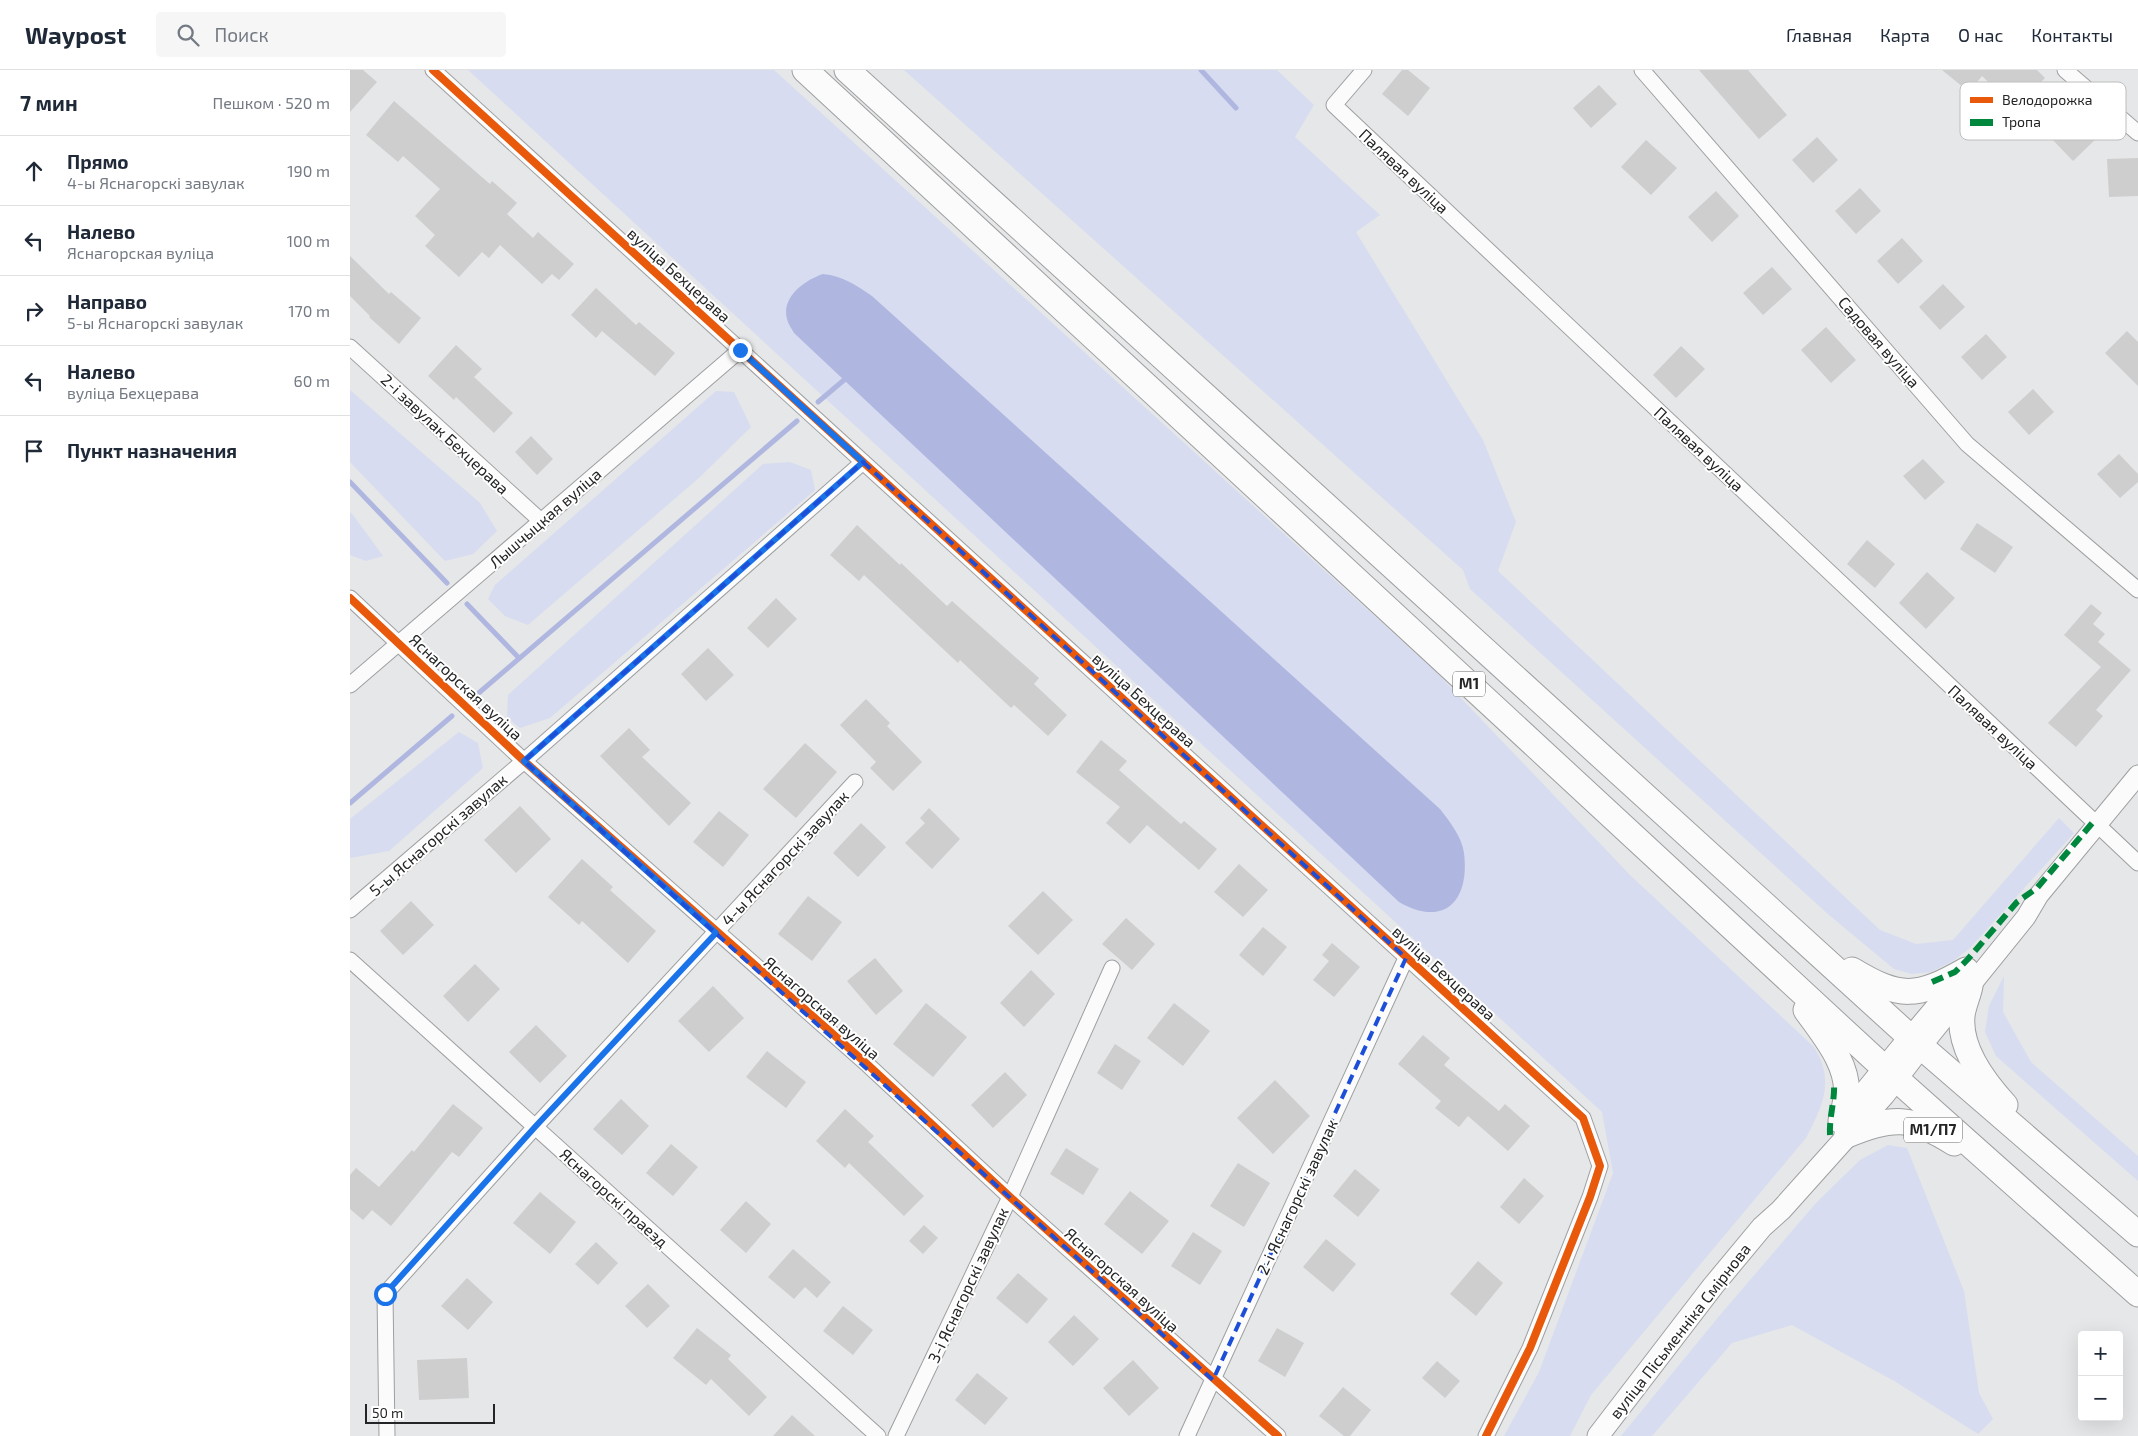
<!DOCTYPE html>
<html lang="ru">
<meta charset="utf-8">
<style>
:root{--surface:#fff;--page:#f6f6f7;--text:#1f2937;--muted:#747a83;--line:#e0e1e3}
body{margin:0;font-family:"Exo 2",sans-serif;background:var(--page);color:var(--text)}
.controls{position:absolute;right:15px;bottom:15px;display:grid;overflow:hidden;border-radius:5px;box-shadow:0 5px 20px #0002}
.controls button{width:45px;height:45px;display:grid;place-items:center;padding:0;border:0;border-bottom:1px solid var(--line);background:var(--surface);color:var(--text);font:25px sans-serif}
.scale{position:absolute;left:15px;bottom:12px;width:130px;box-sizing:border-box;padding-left:5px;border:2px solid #242526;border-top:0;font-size:14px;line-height:18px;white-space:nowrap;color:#242526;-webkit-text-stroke:4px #fff;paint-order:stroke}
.stop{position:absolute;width:15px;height:15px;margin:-11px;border:4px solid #1a73e8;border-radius:50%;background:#fff}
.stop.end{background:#1a73e8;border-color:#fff;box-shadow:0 1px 5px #0008}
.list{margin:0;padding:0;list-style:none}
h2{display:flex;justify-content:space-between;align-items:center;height:65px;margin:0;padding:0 20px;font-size:21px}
h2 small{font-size:16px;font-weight:400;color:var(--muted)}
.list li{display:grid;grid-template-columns:32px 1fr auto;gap:15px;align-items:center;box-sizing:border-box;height:70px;padding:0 20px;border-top:1px solid var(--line)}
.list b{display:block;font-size:19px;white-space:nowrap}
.list p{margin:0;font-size:16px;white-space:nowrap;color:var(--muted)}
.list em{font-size:16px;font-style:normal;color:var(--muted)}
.icon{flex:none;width:28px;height:28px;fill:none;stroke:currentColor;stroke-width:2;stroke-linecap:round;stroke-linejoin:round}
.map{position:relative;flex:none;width:1788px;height:1366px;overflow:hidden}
header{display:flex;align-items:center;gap:30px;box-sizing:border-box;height:70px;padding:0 25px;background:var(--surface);border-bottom:1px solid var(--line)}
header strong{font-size:24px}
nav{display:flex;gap:28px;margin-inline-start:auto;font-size:18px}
.search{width:350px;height:45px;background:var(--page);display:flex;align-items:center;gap:12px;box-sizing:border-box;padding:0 18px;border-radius:5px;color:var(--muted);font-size:19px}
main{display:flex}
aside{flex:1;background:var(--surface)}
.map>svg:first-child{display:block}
.green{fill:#d7dcf0}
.water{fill:#afb7e0}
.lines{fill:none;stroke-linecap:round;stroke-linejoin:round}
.stream{stroke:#afb7e0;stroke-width:5}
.building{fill:#cececf}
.minor-casing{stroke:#9e9fa0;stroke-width:17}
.tertiary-casing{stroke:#9e9fa0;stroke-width:21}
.secondary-casing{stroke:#9e9fa0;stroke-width:23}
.trunk-casing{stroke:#9e9fa0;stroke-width:27}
.minor{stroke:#fbfbfc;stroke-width:15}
.tertiary{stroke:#fbfbfc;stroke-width:19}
.secondary{stroke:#fbfbfc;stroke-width:21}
.trunk{stroke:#fbfbfc;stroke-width:25}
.quiet{stroke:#00873e;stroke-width:6;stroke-dasharray:12 6;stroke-linecap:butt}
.cycleway-casing{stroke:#fff;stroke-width:11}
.cycleway{stroke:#e8590c;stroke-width:8}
.route{stroke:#1a73e8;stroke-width:6}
.marked{fill:none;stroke:#1d4ed8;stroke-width:4;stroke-dasharray:10 6;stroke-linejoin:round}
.labels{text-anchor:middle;stroke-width:4;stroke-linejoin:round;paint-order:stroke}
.shield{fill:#fff;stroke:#666667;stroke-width:1}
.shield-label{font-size:15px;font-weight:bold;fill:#242526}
.street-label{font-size:16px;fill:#242526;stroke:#fff}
.key{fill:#fff;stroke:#bdbebe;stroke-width:1}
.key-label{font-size:14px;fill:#242526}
</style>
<header>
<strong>Waypost</strong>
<div class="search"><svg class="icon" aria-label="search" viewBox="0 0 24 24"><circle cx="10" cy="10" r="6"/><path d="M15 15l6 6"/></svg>Поиск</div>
<nav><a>Главная</a><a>Карта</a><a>О нас</a><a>Контакты</a></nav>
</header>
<main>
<aside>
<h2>7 мин<small>Пешком · 520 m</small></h2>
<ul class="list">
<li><svg class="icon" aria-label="ahead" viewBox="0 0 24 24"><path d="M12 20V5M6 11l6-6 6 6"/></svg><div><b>Прямо</b><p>4-ы Яснагорскі завулак</p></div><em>190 m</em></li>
<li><svg class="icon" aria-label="left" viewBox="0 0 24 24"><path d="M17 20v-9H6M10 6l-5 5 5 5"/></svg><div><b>Налево</b><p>Яснагорская вуліца</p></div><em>100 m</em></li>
<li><svg class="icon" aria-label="right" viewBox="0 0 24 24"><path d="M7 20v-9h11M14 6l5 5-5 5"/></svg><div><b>Направо</b><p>5-ы Яснагорскі завулак</p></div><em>170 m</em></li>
<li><svg class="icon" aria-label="left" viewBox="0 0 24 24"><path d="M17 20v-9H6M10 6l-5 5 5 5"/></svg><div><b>Налево</b><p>вуліца Бехцерава</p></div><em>60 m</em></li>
<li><svg class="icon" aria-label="arrive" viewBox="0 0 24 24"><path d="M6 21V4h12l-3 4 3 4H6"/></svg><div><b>Пункт назначения</b></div></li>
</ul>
</aside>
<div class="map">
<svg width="1788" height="1366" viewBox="0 0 1788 1366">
<rect width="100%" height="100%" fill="#e6e7e8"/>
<g class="green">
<path d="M118 0H424L1086 602 1280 805 1464 977C1485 1011 1473 1035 1456 1068L1241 1325 1220 1366H1154L1189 1302 1263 1103 1252 1042Z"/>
<path d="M554 0H927L964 35 945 67 1030 145 1006 162 1133 370 1166 452 1148 501 1530 860 1566 874 1603 870 1709 748 1724 763 1620 878 1603 891 1581 902 1562 904 1544 899 1479 845 1120 519 1113 500Z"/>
<path d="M0 320 130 433 147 461 123 484 95 491 0 392Z"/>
<path d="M366 321 384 322 401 357 350 407 178 555 155 546 138 529 145 515Z"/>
<path d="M440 392 461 400 465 420 200 648 170 658 157 648 158 625 413 394Z"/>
<path d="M0 442 3 445 33 486 16 491 0 485Z"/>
<path d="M109 662 128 673 133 698 39 781 0 788V749Z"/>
<path d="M1654 906 1653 942 1681 992 1788 1086V1111L1646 986 1635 962 1639 936Z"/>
<path d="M1538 1075 1557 1078 1614 1221 1629 1323 1643 1349 1628 1364 1546 1312 1442 1255 1382 1273 1302 1366H1271L1370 1245 1466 1133 1510 1090Z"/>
</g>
<path class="water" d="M473 204C493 206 506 215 522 226L1090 739C1100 752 1112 767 1114 783 1120 831 1094 858 1049 832L444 263C442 259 438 254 437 249 431 227 455 210 473 204Z"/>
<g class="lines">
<g class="stream">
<path d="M851 0 886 38"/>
<path d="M468 332 494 310"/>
<path d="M0 412 97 513"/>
<path d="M117 534 169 588"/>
<path d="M124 627 447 351"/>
<path d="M0 733 102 646"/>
</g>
</g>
<g class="building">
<path d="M0 0H13L27 12 0 42Z"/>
<path d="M1052 0H1058L1080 18 1058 46 1032 24Z"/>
<path d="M1349 0H1398L1437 45 1409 69Z"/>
<path d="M1592 0H1687L1695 8 1665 38 1632 6 1619 22Z"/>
<path d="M1249 15 1267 34 1241 58 1223 38Z"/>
<path d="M44 31 140 114 142 111 167 133 157 144 183 168 188 162 224 194 209 210 202 204 192 214 150 175 139 188 132 182 109 207 75 176 85 165 65 146 90 119 53 86 48 92 16 65Z"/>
<path d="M1727 41 1750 65 1723 91 1700 67Z"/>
<path d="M1467 67 1488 90 1463 113 1442 90Z"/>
<path d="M1296 70 1327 98 1301 125 1271 97Z"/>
<path d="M1788 88V126L1759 127 1757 89Z"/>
<path d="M1510 118 1531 141 1506 164 1485 141Z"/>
<path d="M1366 121 1389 146 1362 172 1338 147Z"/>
<path d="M1552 168 1573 191 1548 214 1527 191Z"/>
<path d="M0 186 39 224 41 222 71 248 49 274 19 247 20 246 0 226Z"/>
<path d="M1422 197 1442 219 1413 245 1393 223Z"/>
<path d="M1593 214 1615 237 1590 260 1569 237Z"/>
<path d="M246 218 286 255 289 252 325 283 305 306 252 261 246 268 221 245Z"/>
<path d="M1476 257 1506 290 1481 313 1451 280Z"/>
<path d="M1777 261 1788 272V316L1755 283Z"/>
<path d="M1636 264 1657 287 1632 310 1611 287Z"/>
<path d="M106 275 132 299 124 307 163 343 144 363 106 327 104 330 78 306Z"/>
<path d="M1331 276 1355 299 1326 328 1303 305Z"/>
<path d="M1683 319 1704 342 1679 365 1658 342Z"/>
<path d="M181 366 203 389 187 405 165 382Z"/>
<path d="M1769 384 1788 404V412L1770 428 1747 404Z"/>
<path d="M1573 389 1595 412 1575 430 1553 406Z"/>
<path d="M1627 453 1663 477 1645 503 1610 479Z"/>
<path d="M507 455 550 495 551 493 597 536 602 531 689 608 684 614 717 645 698 666 664 635 661 638 610 590 608 593 514 505 509 511 480 485Z"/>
<path d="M1517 470 1545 494 1525 518 1497 494Z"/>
<path d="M1577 502 1605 528 1576 559 1549 533Z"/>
<path d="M426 528 447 549 418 578 397 558Z"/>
<path d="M1741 534 1752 543 1743 554 1755 564 1748 572 1781 600 1746 640 1753 646 1726 677 1698 653 1751 597 1714 565Z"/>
<path d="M358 578 384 605 356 631 331 604Z"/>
<path d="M516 629 540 653 537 656 572 692 543 721 520 698 526 692 490 655Z"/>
<path d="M279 658 300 680 292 687 341 733 319 756 250 686Z"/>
<path d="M751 670 777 691 769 700 831 754 834 751 867 779 849 800 797 755 780 774 756 753 770 737 726 702Z"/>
<path d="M455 673 487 702 446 748 413 719Z"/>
<path d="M170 736 201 769 166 803 134 770Z"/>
<path d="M579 738 610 769 582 799 555 773 575 753 570 748Z"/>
<path d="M369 741 399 765 373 797 343 772Z"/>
<path d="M511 753 536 777 508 807 483 783Z"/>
<path d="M232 789 263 817 260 820 306 861 278 893 232 851 229 855 198 827Z"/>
<path d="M889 794 918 820 893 847 864 822Z"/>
<path d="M693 821 723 850 688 885 658 856Z"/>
<path d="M458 826 492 852 462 891 428 864Z"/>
<path d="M61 831 84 855 53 885 30 861Z"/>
<path d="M776 848 805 874 782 900 752 874Z"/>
<path d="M913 857 937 877 913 906 889 885Z"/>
<path d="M982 873 1010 897 984 927 963 910 979 891 972 885Z"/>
<path d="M525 888 553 921 526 945 497 911Z"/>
<path d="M125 894 150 919 118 952 93 926Z"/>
<path d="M681 900 705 924 674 957 650 933Z"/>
<path d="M363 916 394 948 359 982 328 951Z"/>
<path d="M576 933 617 967 583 1007 543 974Z"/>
<path d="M824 933 860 961 833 996 797 968Z"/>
<path d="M186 955 217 986 190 1013 159 982Z"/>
<path d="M1073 965 1100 988 1094 995 1149 1041 1155 1034 1180 1056 1158 1081 1118 1046 1109 1057 1085 1038 1091 1031 1048 994Z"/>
<path d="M765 974 791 991 772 1020 747 1003Z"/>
<path d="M417 981 456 1012 436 1038 396 1007Z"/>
<path d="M655 1002 677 1025 643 1058 621 1035Z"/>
<path d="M925 1010 960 1046 923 1084 887 1048Z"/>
<path d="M271 1029 299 1056 272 1085 243 1059Z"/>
<path d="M103 1034 133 1058 109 1087 102 1082 41 1156 22 1140 13 1150 0 1139V1105L6 1098 29 1117 62 1080 64 1082Z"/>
<path d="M495 1039 524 1066 518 1072 574 1126 554 1146 499 1093 495 1098 466 1071Z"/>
<path d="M321 1074 348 1097 323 1126 296 1103Z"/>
<path d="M716 1078 749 1099 733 1125 700 1104Z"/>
<path d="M888 1093 920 1113 894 1157 860 1136Z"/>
<path d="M1005 1099 1030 1120 1008 1147 983 1126Z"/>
<path d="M1174 1108 1194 1126 1169 1154 1150 1137Z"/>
<path d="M780 1121 819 1151 792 1184 754 1154Z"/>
<path d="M190 1122 226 1152 200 1184 163 1153Z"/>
<path d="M396 1131 421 1154 396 1183 370 1160Z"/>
<path d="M574 1155 588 1168 573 1184 559 1171Z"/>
<path d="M843 1162 872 1181 850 1215 821 1196Z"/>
<path d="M976 1169 1006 1194 983 1222 953 1197Z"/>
<path d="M246 1172 268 1193 248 1215 225 1194Z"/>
<path d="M443 1179 481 1212 467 1228 455 1217 444 1229 418 1207Z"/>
<path d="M1128 1191 1153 1213 1126 1246 1100 1224Z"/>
<path d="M668 1203 698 1229 677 1254 646 1228Z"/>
<path d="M117 1208 143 1232 118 1260 91 1236Z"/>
<path d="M298 1214 320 1236 297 1258 275 1236Z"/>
<path d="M493 1236 523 1260 503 1285 473 1261Z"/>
<path d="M724 1245 749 1269 723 1296 698 1272Z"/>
<path d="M347 1258 381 1285 378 1289 417 1327 399 1346 361 1309 356 1315 323 1288Z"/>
<path d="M927 1258 954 1273 935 1307 908 1291Z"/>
<path d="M117 1288 119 1328 69 1330 67 1290Z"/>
<path d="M783 1290 809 1318 779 1346 753 1318Z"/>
<path d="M1087 1291 1110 1311 1095 1328 1072 1308Z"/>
<path d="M627 1303 658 1328 635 1355 605 1330Z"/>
<path d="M993 1317 1021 1340 1000 1366H994L969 1346Z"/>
<path d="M442 1345 465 1366H423Z"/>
</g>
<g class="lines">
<g class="minor-casing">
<g id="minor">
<path d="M83 0 1233 1048 1250 1096 1240 1127 1180 1278 1136 1366"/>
<path d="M1014 0 984 35 1788 793"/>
<path d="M1292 0 1617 374 1788 520"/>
<path d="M1715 0 1788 63"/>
<path d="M0 277 191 451"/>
<path d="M0 528 174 691 518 995 660 1127 928 1366"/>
<path d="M0 615 390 280"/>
<path d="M0 840 174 691 513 392"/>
<path d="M0 890 528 1366"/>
<path d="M37 1366 35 1224 185 1057 505 712"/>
<path d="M546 1366 660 1127 762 898"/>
<path d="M837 1366 1056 888"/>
</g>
</g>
<g class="tertiary-casing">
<g id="tertiary">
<path d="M1560 967 1612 905"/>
<path d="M1571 977 1676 847 1689 825 1788 705"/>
</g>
</g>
<g class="secondary-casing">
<g id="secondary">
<path d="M1490 1052 1560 967"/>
<path d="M1248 1366 1363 1216 1412 1157 1431 1140 1534 1025 1571 977"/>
</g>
</g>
<g class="trunk-casing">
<g id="trunk">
<path d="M455 0 1533 997 1788 1224"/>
<path d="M497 0 1560 967 1788 1164"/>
<path d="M1502 900C1550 929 1567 928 1616 900"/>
<path d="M1620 916C1618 926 1613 936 1612 946 1609 979 1634 1012 1655 1035"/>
<path d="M1456 940C1473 964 1501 996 1496 1028 1495 1036 1493 1044 1491 1051"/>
<path d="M1497 1065C1542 1046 1562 1046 1604 1073"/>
</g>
</g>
<use href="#minor" class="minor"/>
<use href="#tertiary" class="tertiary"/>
<use href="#secondary" class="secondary"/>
<use href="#trunk" class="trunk"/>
<g class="quiet">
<path d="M1582 912 1605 902 1618 889 1667 832 1687 818 1744 751"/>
<path d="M1480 1065C1479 1046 1485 1032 1484 1013"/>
</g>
<g class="cycleway-casing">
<g id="cycleway">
<path d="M83 0 1233 1048 1250 1096 1240 1127 1180 1278 1136 1366"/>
<path d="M0 528 174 691 518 995 660 1127 928 1366"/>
</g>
</g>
<use href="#cycleway" class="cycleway"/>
</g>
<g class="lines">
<path class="route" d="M35 1224 185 1057 366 863 174 691 513 392 390 280"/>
</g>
<path class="marked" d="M513 392 1056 888 863 1310 174 691Z"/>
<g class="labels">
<g class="shield">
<rect x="1103" y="601.5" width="32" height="25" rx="4"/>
<rect x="1554" y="1047.5" width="58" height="25" rx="4"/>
</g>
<g class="shield-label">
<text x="1119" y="619">М1</text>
<text x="1583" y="1065">М1/П7</text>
</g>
<g class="street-label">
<text transform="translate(1054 101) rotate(43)" y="6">Палявая вуліца</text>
<text transform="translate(329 205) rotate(42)" y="6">вуліца Бехцерава</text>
<text transform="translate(1529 272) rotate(49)" y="6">Садовая вуліца</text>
<text transform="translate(95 364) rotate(43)" y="6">2-і завулак Бехцерава</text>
<text transform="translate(1349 379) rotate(43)" y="6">Палявая вуліца</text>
<text transform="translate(195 448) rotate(-41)" y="6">Лышчыцкая вуліца</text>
<text transform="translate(116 617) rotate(43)" y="6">Яснагорская вуліца</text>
<text transform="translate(794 630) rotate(42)" y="6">вуліца Бехцерава</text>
<text transform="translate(1643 657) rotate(43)" y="6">Палявая вуліца</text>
<text transform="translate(88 765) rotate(-41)" y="6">5-ы Яснагорскі завулак</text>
<text transform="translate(435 788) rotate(-47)" y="6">4-ы Яснагорскі завулак</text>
<text transform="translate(1094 903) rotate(42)" y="6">вуліца Бехцерава</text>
<text transform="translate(472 938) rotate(41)" y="6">Яснагорская вуліца</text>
<text transform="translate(947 1127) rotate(-65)" y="6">2-і Яснагорскі завулак</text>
<text transform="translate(264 1128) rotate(42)" y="6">Яснагорскі праезд</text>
<text transform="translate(772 1210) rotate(42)" y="6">Яснагорская вуліца</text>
<text transform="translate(618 1215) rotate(-65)" y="6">3-і Яснагорскі завулак</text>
<text transform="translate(1330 1261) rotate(-52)" y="6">вуліца Пісьменніка Смірнова</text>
</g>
</g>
<rect x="1610" y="12" width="166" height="58" rx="8" class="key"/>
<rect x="1620" y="27" width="23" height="6" fill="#e8590c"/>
<rect x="1620" y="49" width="23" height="7" fill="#00873e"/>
<g class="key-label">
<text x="1652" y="35">Велодорожка</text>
<text x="1652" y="57">Тропа</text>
</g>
</svg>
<div class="controls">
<button>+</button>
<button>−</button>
</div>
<div class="scale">50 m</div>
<div class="stop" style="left:35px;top:1224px"></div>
<div class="stop end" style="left:390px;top:280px"></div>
</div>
</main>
